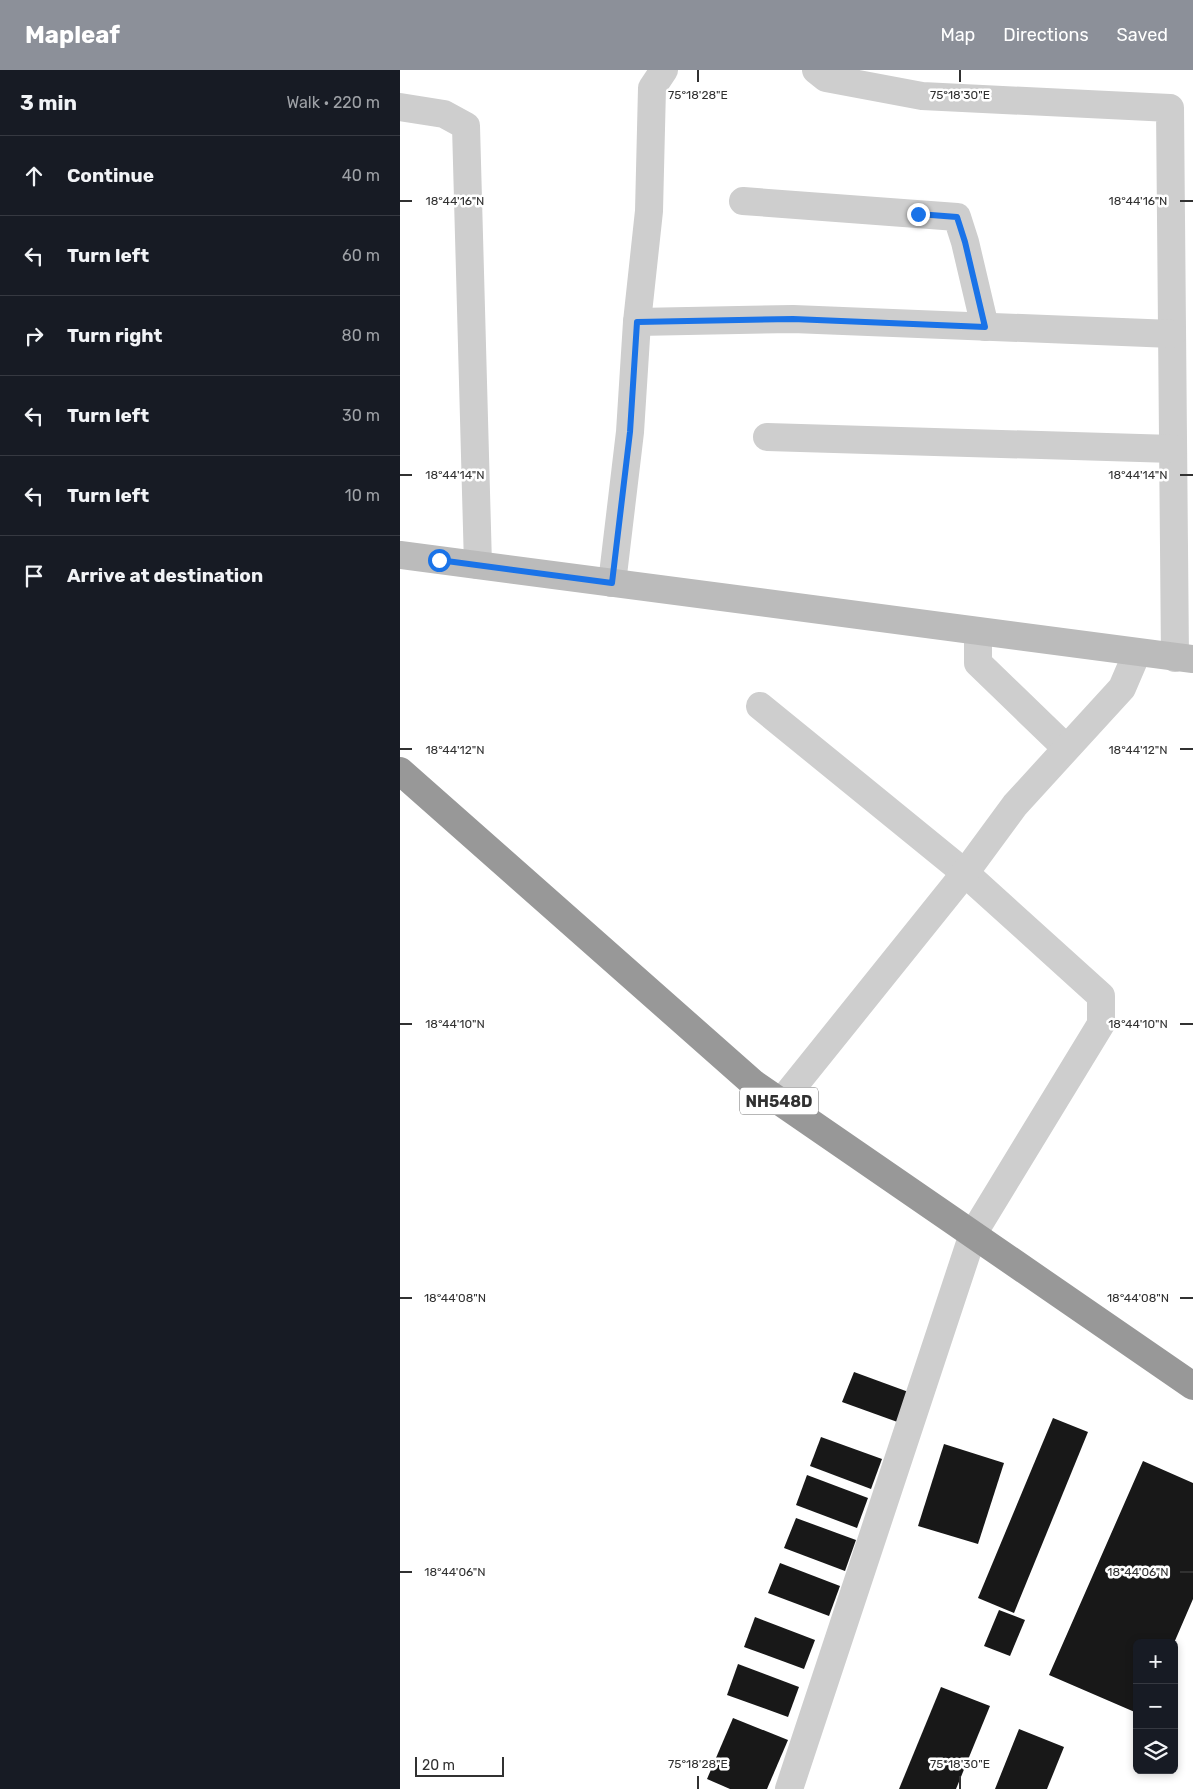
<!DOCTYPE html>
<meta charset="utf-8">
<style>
:root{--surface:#171b24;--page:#20242c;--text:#f1f3f6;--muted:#9ea1a6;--line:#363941;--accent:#8c9099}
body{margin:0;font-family:Rubik,sans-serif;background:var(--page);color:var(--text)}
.controls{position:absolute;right:15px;bottom:15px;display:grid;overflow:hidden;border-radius:8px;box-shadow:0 2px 8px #0003}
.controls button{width:45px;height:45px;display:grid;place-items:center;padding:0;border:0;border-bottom:1px solid var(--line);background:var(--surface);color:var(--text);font:25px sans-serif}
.scale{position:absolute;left:15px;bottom:12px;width:89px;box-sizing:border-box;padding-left:5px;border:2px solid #313131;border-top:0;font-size:14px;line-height:18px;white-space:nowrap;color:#313131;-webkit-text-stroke:4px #fff;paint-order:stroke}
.stop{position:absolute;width:15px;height:15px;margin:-11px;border:4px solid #1a73e8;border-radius:50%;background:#fff}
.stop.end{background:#1a73e8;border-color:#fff;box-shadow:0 1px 5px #0008}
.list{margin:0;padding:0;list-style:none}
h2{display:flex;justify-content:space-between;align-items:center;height:65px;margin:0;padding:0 20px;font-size:21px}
h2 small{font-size:16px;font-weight:400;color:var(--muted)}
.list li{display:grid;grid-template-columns:32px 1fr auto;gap:15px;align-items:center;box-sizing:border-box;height:80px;padding:0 20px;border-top:1px solid var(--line)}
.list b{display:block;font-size:19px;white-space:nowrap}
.list em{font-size:16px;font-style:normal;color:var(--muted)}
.icon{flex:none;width:28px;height:28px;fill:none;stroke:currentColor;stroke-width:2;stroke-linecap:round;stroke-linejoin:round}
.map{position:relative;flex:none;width:793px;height:1719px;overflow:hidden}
header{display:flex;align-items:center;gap:30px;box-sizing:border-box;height:70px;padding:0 25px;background:var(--accent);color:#fff}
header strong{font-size:24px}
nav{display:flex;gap:28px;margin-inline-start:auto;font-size:18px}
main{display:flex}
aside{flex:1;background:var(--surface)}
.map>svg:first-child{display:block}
.building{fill:#181818}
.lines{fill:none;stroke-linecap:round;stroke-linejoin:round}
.street{stroke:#cecece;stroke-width:28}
.secondary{stroke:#bbb;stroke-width:28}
.highway{stroke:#989898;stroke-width:28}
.route{stroke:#1a73e8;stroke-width:6}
.ticks{fill:none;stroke:#313131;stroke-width:2}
.labels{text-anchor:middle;stroke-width:5;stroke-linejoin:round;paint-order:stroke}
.shield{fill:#fff;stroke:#6f6f6f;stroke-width:1}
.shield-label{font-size:16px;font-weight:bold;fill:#313131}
.ticks-label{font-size:12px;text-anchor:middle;fill:#313131;stroke:#fff;stroke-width:5;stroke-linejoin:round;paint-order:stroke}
</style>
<header>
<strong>Mapleaf</strong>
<nav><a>Map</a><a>Directions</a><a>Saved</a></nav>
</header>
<main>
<aside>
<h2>3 min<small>Walk · 220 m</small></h2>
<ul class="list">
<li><svg class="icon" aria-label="ahead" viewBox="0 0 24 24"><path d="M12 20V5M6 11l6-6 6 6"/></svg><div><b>Continue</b></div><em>40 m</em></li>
<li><svg class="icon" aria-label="left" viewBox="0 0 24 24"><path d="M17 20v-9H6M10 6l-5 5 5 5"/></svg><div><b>Turn left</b></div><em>60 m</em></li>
<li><svg class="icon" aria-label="right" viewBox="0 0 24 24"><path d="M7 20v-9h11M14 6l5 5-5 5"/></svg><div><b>Turn right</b></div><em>80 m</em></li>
<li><svg class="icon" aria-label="left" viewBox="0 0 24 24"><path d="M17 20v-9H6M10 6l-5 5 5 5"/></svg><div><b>Turn left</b></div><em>30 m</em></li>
<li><svg class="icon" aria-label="left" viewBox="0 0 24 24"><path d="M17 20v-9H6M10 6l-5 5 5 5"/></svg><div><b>Turn left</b></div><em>10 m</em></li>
<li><svg class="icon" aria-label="arrive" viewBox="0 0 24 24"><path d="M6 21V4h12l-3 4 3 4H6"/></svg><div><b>Arrive at destination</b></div></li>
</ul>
</aside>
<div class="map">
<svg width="793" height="1719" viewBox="0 0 793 1719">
<rect width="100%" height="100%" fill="#fff"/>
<g class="building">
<path d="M454 1302 514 1324 503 1354 442 1332Z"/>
<path d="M653 1348 688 1362 614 1543 578 1528Z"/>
<path d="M421 1367 482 1389 471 1419 410 1396Z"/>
<path d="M544 1374 604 1393 578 1474 518 1456Z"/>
<path d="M743 1391 793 1413V1529L774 1573H737V1643L649 1605Z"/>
<path d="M407 1405 468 1428 457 1458 396 1435Z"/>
<path d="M396 1448 456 1470 445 1501 384 1478Z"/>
<path d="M380 1493 440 1516 429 1546 368 1523Z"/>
<path d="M599 1540 625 1550 610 1586 584 1576Z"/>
<path d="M355 1547 415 1570 404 1599 344 1577Z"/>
<path d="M338 1594 399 1617 388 1647 327 1625Z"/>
<path d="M541 1617 590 1636 556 1719H499Z"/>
<path d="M333 1648 388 1670 367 1719H330L307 1709Z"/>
<path d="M619 1659 664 1677 647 1719H595Z"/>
</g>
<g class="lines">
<g class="street">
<path d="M416 0 426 8 522 26 770 38 775 588"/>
<path d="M0 37 44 44 66 56 78 495"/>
<path d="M343 131 557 147 565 172 585 257"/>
<path d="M237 252 393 249 772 264"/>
<path d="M367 367 773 379"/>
<path d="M212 513 230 362 237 252 249 141 252 18 264 0"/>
<path d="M578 562V593L666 678"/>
<path d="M360 636 565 803 701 926V954L573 1164 389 1719"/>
<path d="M381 1032 565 803 615 735 722 618 737 583"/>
</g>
<path class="secondary" d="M0 485 793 589"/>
<path class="highway" d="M0 701 353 1013 793 1316"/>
</g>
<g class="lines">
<path class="route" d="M39 490 212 513 230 362 237 252 393 249 585 257 565 172 557 147 518 144"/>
</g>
<path class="ticks" d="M298 0V12M560 0V12M0 131H12M780 131H793M0 405H12M780 405H793M0 679H12M780 679H793M0 954H12M780 954H793M0 1228H12M780 1228H793M0 1502H12M780 1502H793M298 1706V1719M560 1706V1719"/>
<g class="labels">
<rect class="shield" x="340" y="1017.5" width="78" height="27" rx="4"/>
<g class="shield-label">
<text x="379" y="1037">NH548D</text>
</g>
</g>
<g class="ticks-label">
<text x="298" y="29">75°18'28"E</text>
<text x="560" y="29">75°18'30"E</text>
<text x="55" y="135">18°44'16"N</text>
<text x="738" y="135">18°44'16"N</text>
<text x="55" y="409">18°44'14"N</text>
<text x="738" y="409">18°44'14"N</text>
<text x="55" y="684">18°44'12"N</text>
<text x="738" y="684">18°44'12"N</text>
<text x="55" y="958">18°44'10"N</text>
<text x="738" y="958">18°44'10"N</text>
<text x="55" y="1232">18°44'08"N</text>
<text x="738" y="1232">18°44'08"N</text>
<text x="55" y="1506">18°44'06"N</text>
<text x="738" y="1506">18°44'06"N</text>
<text x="298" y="1698">75°18'28"E</text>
<text x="560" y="1698">75°18'30"E</text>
</g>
</svg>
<div class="controls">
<button>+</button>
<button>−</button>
<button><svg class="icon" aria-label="layers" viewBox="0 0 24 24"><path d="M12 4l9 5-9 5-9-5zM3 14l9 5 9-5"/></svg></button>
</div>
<div class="scale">20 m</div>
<div class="stop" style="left:39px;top:490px"></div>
<div class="stop end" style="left:518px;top:144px"></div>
</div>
</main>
